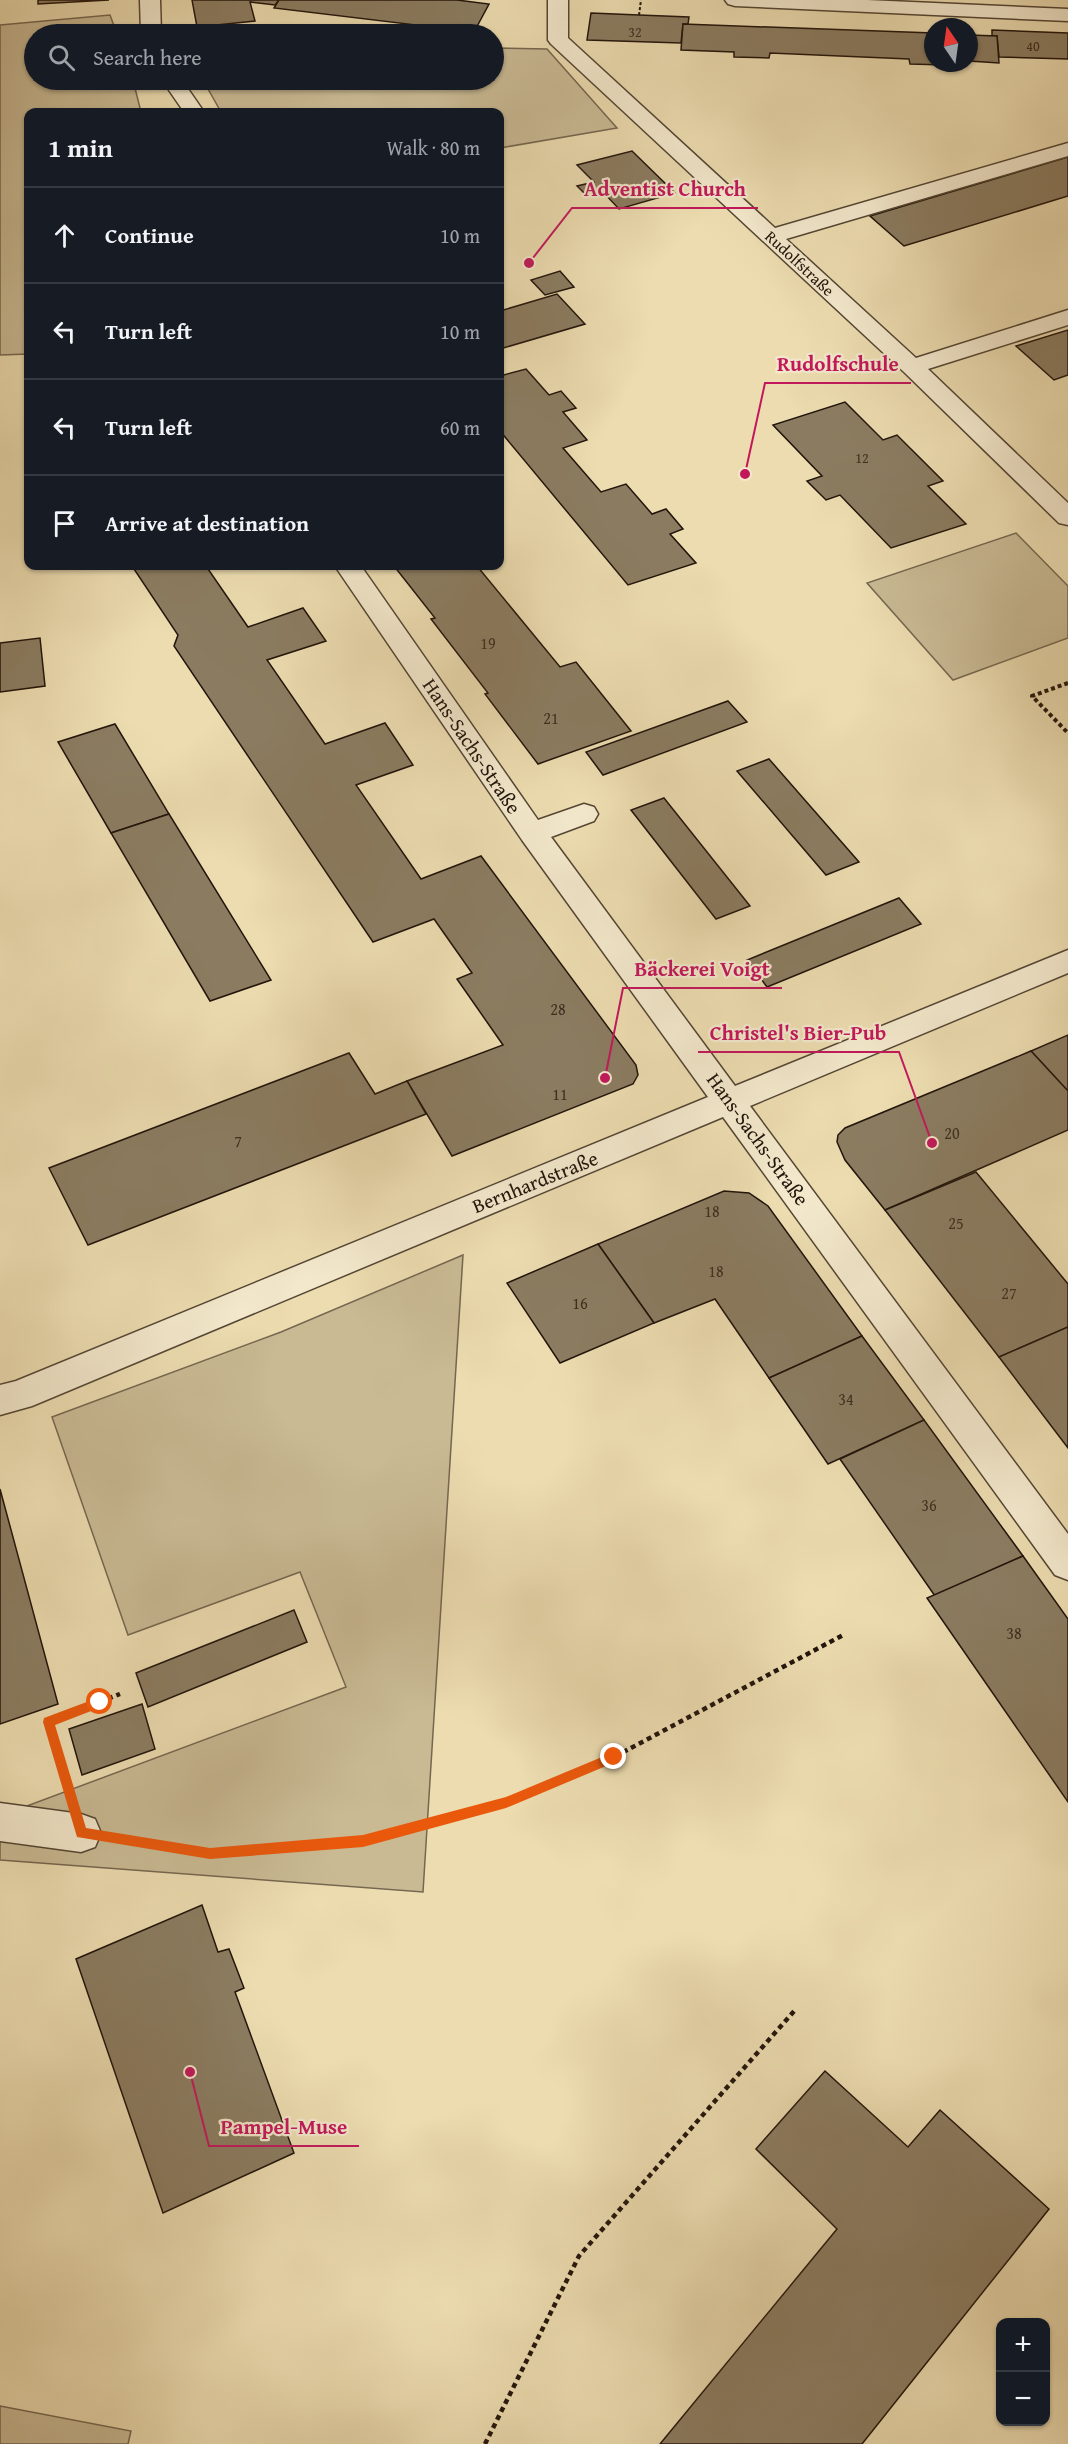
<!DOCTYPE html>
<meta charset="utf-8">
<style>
:root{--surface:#171b24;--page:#20242c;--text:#f1f3f6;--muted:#9ea1a6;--line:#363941}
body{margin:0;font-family:"Gentium Book Plus",serif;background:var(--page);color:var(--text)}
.controls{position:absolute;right:18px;bottom:18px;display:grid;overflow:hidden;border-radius:12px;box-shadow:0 2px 4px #0004}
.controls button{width:54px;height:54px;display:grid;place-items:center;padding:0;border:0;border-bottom:2px solid var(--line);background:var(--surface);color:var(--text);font:30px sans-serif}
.compass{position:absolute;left:924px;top:18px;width:54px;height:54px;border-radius:50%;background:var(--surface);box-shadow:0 2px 4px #0004;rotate:347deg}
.stop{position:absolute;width:18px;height:18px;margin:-14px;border:4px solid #ea580c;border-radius:50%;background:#fff}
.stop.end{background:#ea580c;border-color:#fff;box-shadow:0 2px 6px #0008}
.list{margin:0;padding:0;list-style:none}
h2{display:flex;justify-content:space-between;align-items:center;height:78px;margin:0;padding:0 24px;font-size:26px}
h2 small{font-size:20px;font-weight:400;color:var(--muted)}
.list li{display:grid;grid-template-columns:39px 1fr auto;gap:18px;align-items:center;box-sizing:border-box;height:96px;padding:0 24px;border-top:2px solid var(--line)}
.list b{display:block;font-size:22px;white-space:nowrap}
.list em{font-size:20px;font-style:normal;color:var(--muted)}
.icon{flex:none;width:33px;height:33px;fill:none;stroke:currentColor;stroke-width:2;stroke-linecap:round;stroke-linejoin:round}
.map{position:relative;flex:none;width:1068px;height:2444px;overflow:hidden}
.search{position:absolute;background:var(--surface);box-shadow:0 2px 4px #0004;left:24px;top:24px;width:480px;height:66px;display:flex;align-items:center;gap:15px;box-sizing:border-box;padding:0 21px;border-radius:33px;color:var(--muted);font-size:22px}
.panel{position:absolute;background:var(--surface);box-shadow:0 2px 4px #0004;left:24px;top:108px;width:480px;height:462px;border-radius:12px}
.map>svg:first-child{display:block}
.green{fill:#c9ba94;stroke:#756750;stroke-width:1.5}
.building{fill:#8b7c61;stroke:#21140b;stroke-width:1.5}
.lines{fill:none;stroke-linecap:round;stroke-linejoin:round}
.minor-casing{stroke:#544634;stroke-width:3}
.path-far2{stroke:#21140b;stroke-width:2;stroke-dasharray:3 2;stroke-linecap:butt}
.path-far1{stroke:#21140b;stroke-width:4;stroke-dasharray:4 3;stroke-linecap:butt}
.path{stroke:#21140b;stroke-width:4.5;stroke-dasharray:5 4;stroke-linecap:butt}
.minor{fill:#f3e8cc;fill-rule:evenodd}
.route{fill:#ea580c}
.labels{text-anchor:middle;stroke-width:4.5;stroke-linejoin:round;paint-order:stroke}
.far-number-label{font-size:14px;fill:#3c2e20}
.far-street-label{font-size:16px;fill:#21140b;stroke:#f3e8cc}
.number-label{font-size:16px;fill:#3c2e20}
.street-label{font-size:20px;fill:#21140b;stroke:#f3e8cc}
.leader{fill:none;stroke:#c2185b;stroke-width:2}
.callout-dot{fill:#c2185b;stroke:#f3e8cc;stroke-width:2}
.callout-label{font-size:21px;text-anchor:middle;font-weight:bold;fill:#c2185b;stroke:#f3e8cc;stroke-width:4.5;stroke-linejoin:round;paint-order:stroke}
</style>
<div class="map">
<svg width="1068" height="2444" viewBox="0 0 1068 2444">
<rect width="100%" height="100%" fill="#ecdcb0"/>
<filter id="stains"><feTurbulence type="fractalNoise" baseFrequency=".00333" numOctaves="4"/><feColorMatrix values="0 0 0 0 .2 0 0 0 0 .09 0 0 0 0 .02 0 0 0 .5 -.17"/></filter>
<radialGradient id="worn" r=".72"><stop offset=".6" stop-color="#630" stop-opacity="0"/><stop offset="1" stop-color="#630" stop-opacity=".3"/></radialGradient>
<g class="green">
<path d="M110 15 117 34H34V80H133L141 112H28V354L0 355V25Z"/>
<path d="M494 48 547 49 617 128 500 148V112H221L203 80H494Z"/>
<path d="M1016 533 1068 586V638L953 680 867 583Z"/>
<path d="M463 1255 423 1892 0 1860V1816L346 1687 300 1572 128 1635 52 1417 281 1332Z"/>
<path d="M0 2406 131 2431 128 2444H0Z"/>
</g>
<g class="building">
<path d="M38 0H109L38 4Z"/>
<path d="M192 0H279L275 5 250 2 255 21 197 27Z"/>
<path d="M279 0H457L489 4 474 32 274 8Z"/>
<path d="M591 13 639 15 689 17 688 24H683L681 43 587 40Z"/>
<path d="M683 24 933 33V63H945V65L910 64 909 59 770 53 769 58 734 57V52L681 50Z"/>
<path d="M992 30 1068 33V59L999 57 997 36H992Z"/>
<path d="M969 35 997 36 999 63 969 61Z"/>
<path d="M632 151 675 193 619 209 603 192 587 196 577 186 594 182 577 165Z"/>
<path d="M1068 157V196L904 246 870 216Z"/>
<path d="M560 271 574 287 545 295 531 280Z"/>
<path d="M557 294 585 324 500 349V311Z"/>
<path d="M1068 330V375L1054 380 1016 346Z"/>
<path d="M526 369 549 395 561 391 576 408 563 412 587 440 563 448 601 492 626 484 652 514 666 509 683 529 670 534 696 563 628 585 500 431V376Z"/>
<path d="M845 402 883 440 897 435 943 481 928 486 966 524 891 548 840 495 826 500 807 481 822 476 773 425Z"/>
<path d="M132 566H206L248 627 303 608 326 641 267 660 325 744 385 723 413 765 356 785 421 879 481 856 636 1065 638 1075 633 1084 452 1156 407 1081 503 1045 457 979 472 973 434 919 373 942 174 646 178 635Z"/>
<path d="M394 566H477L560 667 576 662 631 731 538 764 485 694 488 693 431 619 435 618Z"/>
<path d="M40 638 45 686 0 692V643Z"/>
<path d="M728 701 747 722 603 775 586 752Z"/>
<path d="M115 724 169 814 111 833 58 742Z"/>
<path d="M769 759 859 862 826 875 737 771Z"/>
<path d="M664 798 750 906 716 919 631 810Z"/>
<path d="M169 814 271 980 210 1001 111 833Z"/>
<path d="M899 898 921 924 767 987 747 960Z"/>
<path d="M1068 1035V1091L1031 1051Z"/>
<path d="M1031 1051 1068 1091V1130L885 1210 845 1160 837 1142 838 1135 845 1128Z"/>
<path d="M349 1053 375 1094 407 1081 426 1114 88 1245 49 1168Z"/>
<path d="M976 1172 1068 1284V1327L999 1357 885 1210Z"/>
<path d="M724 1191 749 1193 768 1206 862 1336 769 1378 715 1299 654 1323 598 1244Z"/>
<path d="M598 1244 654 1323 560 1363 507 1283Z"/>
<path d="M1068 1327V1448L999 1357Z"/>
<path d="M862 1336 924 1420 828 1464 769 1378Z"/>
<path d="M924 1420 1023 1556 935 1596 840 1459Z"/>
<path d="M0 1489 58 1704 0 1724Z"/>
<path d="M1023 1556 1068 1619V1802L927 1598Z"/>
<path d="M294 1610 307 1642 148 1707 136 1673Z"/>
<path d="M142 1704 155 1749 82 1775 69 1729Z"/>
<path d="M202 1905 218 1952 229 1949 244 1988 235 1992 294 2153 163 2213 76 1959Z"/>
<path d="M825 2071 908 2147 940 2110 1049 2209 862 2444H660L837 2229 756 2149Z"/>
</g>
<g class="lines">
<g class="minor-casing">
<g id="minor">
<path d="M140 0H160L161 34H141Z"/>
<path d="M548 0H568V38L775 228 1068 143V156L786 239 916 358 1068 310V325L928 369 1068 503V525L1059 523 904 372 551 44 548 40Z"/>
<path d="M725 0H867L1068 9V21L735 6 728 4Z"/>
<path d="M162 80H182L204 112H184Z"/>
<path d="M335 566H361L538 820 584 804 594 807 598 814 594 821 551 837 735 1086 1068 950V973L750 1106 1068 1534V1580L1055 1575 723 1117 32 1406 0 1415V1385L16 1381 708 1097 522 840Z"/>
<path d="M0 1803 81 1814 95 1819 101 1833 95 1847 81 1852 0 1841Z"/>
</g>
</g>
<path class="path-far2" d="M639 15 641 0"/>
<path class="path-far1" d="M1068 683 1032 696 1068 733"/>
<g class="path">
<path d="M66 1781 48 1722 120 1694"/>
<path d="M127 1841 210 1854 363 1841 506 1802 614 1757 845 1634"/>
<path d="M485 2444 579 2256 795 2010"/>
</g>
<use href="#minor" class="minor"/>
</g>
<path class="route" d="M100 1697 104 1699V1706L55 1725 86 1828 210 1848 363 1835 506 1797 614 1752 619 1757 618 1761 506 1808 363 1847 210 1859 77 1837 43 1722 44 1718Z"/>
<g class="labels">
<g class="far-number-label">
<text x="635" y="37">32</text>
<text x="1033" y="51">40</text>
<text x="862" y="463">12</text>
</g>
<g class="far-street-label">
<text transform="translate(800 263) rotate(43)" y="6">Rudolfstraße</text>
</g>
<g class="number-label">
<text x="488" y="649">19</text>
<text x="551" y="724">21</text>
<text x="558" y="1015">28</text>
<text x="560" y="1100">11</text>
<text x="952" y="1139">20</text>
<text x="238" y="1147">7</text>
<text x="712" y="1217">18</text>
<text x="956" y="1229">25</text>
<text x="716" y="1277">18</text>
<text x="1009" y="1299">27</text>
<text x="580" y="1309">16</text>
<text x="846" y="1405">34</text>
<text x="929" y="1511">36</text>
<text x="1014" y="1639">38</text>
</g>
<g class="street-label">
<text transform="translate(472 746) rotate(56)" y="7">Hans-Sachs-Straße</text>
<text transform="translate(758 1139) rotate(54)" y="7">Hans-Sachs-Straße</text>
<text transform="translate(535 1182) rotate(-22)" y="7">Bernhardstraße</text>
</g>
</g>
<path class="leader" d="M529 263L572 208H758M745 474L765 383H911M605 1078L623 988H782M932 1143L899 1052H698M190 2072L209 2146H359"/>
<g class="callout-dot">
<circle cx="529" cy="263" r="6"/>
<circle cx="745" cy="474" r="6"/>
<circle cx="605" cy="1078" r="6"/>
<circle cx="932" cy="1143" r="6"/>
<circle cx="190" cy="2072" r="6"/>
</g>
<g class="callout-label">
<text x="665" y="196">Adventist Church</text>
<text x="838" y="371">Rudolfschule</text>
<text x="702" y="976">Bäckerei Voigt</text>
<text x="798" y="1040">Christel's Bier-Pub</text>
<text x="284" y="2134">Pampel-Muse</text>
</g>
<rect width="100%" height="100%" filter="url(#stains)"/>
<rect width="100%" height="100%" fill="url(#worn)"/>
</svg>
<div class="controls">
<button>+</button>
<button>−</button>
</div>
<svg class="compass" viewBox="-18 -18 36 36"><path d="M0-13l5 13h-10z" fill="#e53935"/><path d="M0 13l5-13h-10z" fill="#9ea1a6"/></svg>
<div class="stop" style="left:100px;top:1702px"></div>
<div class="stop end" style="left:614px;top:1757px"></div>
<div class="search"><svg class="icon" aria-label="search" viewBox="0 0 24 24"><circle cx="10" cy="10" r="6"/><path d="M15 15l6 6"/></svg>Search here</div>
<section class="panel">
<h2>1 min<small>Walk · 80 m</small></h2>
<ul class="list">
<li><svg class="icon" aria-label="ahead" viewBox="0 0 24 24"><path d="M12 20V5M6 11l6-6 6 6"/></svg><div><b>Continue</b></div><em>10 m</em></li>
<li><svg class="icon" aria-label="left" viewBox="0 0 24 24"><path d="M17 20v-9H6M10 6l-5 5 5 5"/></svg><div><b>Turn left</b></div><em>10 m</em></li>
<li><svg class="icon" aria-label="left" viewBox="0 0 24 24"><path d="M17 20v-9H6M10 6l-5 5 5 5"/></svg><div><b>Turn left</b></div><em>60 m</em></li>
<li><svg class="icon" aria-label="arrive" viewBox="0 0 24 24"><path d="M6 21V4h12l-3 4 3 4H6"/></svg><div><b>Arrive at destination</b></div></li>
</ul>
</section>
</div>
